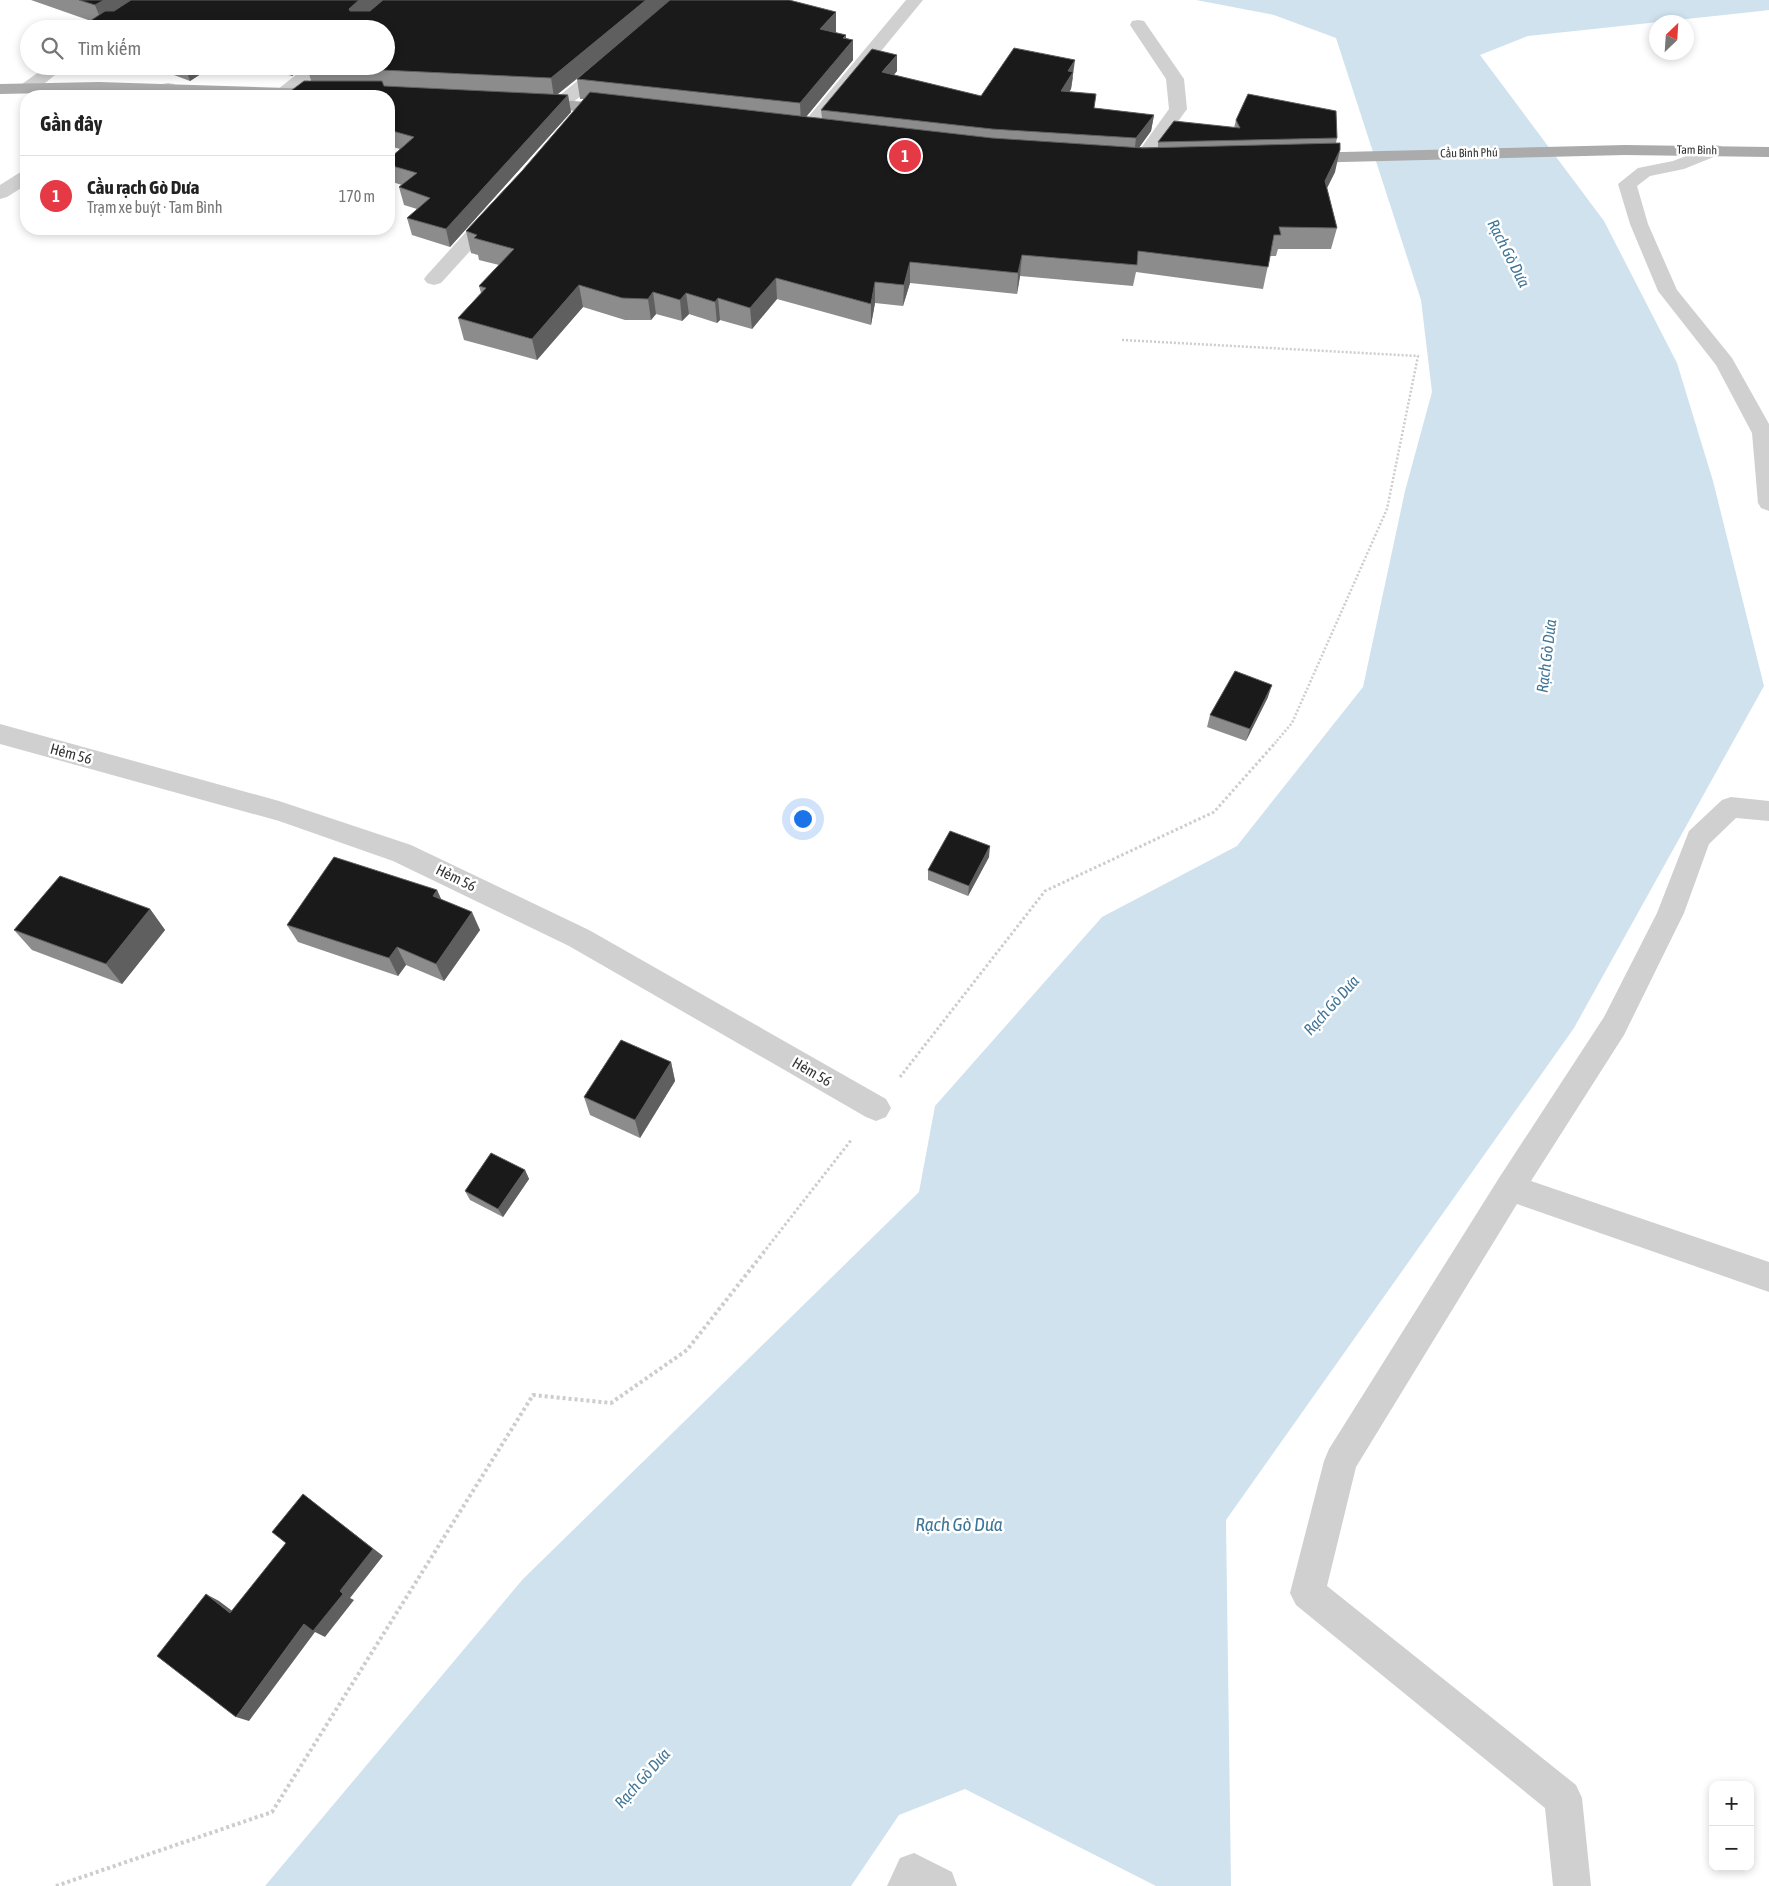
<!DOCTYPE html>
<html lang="vi">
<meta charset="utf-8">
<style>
:root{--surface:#fff;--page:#f2f2f2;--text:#222;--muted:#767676;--line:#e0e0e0;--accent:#e63946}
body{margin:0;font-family:"Asap Condensed",sans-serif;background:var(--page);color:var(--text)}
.controls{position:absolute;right:15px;bottom:15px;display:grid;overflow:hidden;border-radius:10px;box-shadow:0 2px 8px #0003}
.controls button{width:45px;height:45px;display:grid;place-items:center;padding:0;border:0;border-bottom:1px solid var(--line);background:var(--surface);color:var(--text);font:25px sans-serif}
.compass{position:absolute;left:1649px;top:15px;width:45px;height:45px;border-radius:50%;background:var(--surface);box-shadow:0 2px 8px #0003;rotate:25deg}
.you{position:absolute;left:802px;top:818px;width:18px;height:18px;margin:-12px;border:4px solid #fff;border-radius:50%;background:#1a73e8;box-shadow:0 0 0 8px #1a73e833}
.badge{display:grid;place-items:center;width:32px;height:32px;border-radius:50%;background:var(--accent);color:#fff;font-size:16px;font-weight:700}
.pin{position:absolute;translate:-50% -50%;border:2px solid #fff;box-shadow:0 1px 5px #0006}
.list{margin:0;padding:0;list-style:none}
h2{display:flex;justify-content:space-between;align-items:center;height:65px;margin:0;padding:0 20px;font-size:21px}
h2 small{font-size:16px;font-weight:400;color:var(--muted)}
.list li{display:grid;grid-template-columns:32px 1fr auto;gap:15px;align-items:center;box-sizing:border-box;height:80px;padding:0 20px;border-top:1px solid var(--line)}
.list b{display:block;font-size:19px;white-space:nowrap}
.list p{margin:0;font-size:16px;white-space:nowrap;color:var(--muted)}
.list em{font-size:16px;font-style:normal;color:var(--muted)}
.icon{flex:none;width:28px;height:28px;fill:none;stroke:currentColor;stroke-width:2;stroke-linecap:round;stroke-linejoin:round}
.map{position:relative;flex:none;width:1769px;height:1886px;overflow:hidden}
.search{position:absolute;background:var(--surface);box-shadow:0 2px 8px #0003;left:20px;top:20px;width:375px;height:55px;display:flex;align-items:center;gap:12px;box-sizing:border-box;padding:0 18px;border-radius:28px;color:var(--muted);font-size:19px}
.panel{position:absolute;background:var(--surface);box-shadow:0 2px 8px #0003;left:20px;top:90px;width:375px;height:145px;border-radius:20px}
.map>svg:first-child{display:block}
.water{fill:#cfe2ee}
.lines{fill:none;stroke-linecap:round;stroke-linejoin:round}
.path-far2{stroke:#cdcdcd;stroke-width:2.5;stroke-dasharray:2 2;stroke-linecap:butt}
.path-far1{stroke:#cdcdcd;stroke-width:3;stroke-dasharray:2.5 2.5;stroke-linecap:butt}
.path{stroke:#cdcdcd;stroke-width:4;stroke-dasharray:3 3;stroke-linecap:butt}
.minor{fill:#d0d0d0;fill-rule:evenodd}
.major{fill:#ababab;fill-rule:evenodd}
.wall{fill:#8c8c8c}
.shaded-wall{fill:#5f5f5f}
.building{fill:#1a1a1a;stroke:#5f5f5f}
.labels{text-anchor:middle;stroke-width:5;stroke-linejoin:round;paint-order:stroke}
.far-street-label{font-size:12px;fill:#333;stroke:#fff}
.street-label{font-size:15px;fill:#333;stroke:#fff}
.water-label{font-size:16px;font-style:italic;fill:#3f7597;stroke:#fff}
.near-water-label{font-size:19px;font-style:italic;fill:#3f7597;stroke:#fff}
</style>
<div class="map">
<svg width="1769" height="1886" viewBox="0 0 1769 1886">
<rect width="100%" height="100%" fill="#fff"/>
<path class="water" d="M1196 0H1769V10L1761 11 1528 36 1480 55 1604 221 1677 363 1713 481 1764 686 1574 1028 1226 1520 1231 1886H1156L965 1789 899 1815 851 1886H265L523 1579 919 1192 935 1106 1102 917 1237 846 1363 687 1405 491 1432 392 1421 300 1336 38 1274 15Z"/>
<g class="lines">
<path class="path-far2" d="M1122 340 1418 356 1387 509 1292 723 1275 743"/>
<g class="path-far1">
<path d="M900 1077 1045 891 1214 812 1276 742"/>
<path d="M763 1253 852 1139"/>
</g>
<path class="path" d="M56 1886 272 1812 533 1395 611 1403 687 1350 764 1252"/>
<g class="minor">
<path d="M906 0H923L812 135 806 136 800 135 797 131 800 127Z"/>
<path d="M1138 20 1144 21 1184 79 1187 109 1146 166 1140 167 1134 166 1131 162 1169 109 1166 79 1130 25 1132 21Z"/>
<path d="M606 61 612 62 615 66 612 70 565 109 559 110 553 109 550 105 553 101 600 62Z"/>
<path d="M47 66H66L34 92 28 93 22 92 19 88 22 84Z"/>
<path d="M307 66H326L291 96H276L274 94 277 90Z"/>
<path d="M168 83 174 84 177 88 167 96H146L162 84Z"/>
<path d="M1715 145 1721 146 1724 150 1721 154 1684 169 1650 176 1637 186 1648 224 1677 290 1732 358 1769 424V511L1761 508 1758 503 1752 433 1716 365 1658 291 1630 224 1618 184 1638 168 1673 161Z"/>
<path d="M26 171V185L7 197 0 199V185L19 173Z"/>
<path d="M493 208 500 210 502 214 500 218 441 283 434 285 427 283 424 279 427 275 486 210Z"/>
<path d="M0 724 279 801 411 845 589 930 886 1099 891 1108 886 1117 876 1121 866 1117 569 946 393 861 279 821 0 744Z"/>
<path d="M1731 797 1769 801V821L1736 818 1709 844 1684 913 1624 1035 1531 1181 1769 1262V1292L1517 1204 1356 1467 1327 1586 1576 1785 1582 1798 1591 1886H1553L1545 1808 1296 1605 1290 1593 1324 1461 1329 1449 1499 1178 1604 1017 1657 913 1689 831 1722 800Z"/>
<path d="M914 1853 952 1872 957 1886H887L900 1858Z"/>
</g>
<g class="major">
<path d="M99 82 380 91 386 92 389 96H225L99 92 0 94V84Z"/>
<path d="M533 98 614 104 620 105 623 109 620 113 614 114 527 107 524 103 527 99Z"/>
<path d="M1625 145 1769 147V157L1625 155 1302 163 1296 162 1293 158 1296 154 1302 153Z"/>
</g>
</g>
<g class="wall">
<path d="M31 0H789L836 32V33L846 38 853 40V60L806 117 822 118 821 110 897 71 894 75 981 96 1073 77 1071 89 1069 92 1094 108 1154 115 1151 131 1139 147H1158V142L1234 128 1236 120 1337 138 1336 143 1335 172 1327 188 1337 228 1331 249H1278L1276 256H1270L1263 289 1136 272 1133 286 1020 276 1017 294 910 283 903 306 875 303 871 325 777 299 752 329 720 320 717 323 689 314 682 321 656 314 651 320H625L583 307 537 360 464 340 458 318 481 293 479 286 499 265 479 260 478 255 471 253 466 231 522 171 584 99H580L577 79 558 94 568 95 571 112 450 247 412 235 407 218 417 209 404 205 399 187 402 185 389 181V159L400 149 389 146V96L311 81 307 66H386V29H86L84 25 91 21Z"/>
<path d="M150 66H213L190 81Z"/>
<path d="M257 66H304L292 76Z"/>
<path d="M1268 697 1246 741 1207 727 1210 715Z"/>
<path d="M989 857 968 896 928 880V870Z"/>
<path d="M437 890 441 899 480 930 444 981 406 965 398 976 298 942 287 925Z"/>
<path d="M150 909 165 930 122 984 32 950 14 930Z"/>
<path d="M671 1062 675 1081 640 1138 590 1115 584 1097Z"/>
<path d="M525 1170 529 1179 503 1217 470 1200 465 1191Z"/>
</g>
<g class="shaded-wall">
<path d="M104 0H141L103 25 95 5Z"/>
<path d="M359 0H387L354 29 349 9Z"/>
<path d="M646 0H673L554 97 551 78Z"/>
<path d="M836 12V32L821 49 820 29Z"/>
<path d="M846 35V49L853 40V60L801 123 800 103Z"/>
<path d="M897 55V71L882 88V72Z"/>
<path d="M1075 60 1071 89 1059 107 1061 91 1068 71Z"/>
<path d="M185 66H213L190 81Z"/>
<path d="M289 66H304L292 76Z"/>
<path d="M568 95 571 112 450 247 446 229Z"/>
<path d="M1154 115 1151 131 1134 155 1136 138Z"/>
<path d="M1340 150 1335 172 1320 202 1325 181Z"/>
<path d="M1022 255 1020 276 1017 294 1018 273Z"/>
<path d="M910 262V283L903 306 904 285Z"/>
<path d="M776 278 777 299 752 329 750 308Z"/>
<path d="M875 282V303L871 325V304Z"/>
<path d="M579 285 583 307 537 360 532 339Z"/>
<path d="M653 292 656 314 651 320 648 299Z"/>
<path d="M686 293 689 314 682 321 680 300Z"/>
<path d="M718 298 720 320 717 323 715 302Z"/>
<path d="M1272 685 1268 697 1246 741 1250 729Z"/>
<path d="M990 846 989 857 968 896 969 886Z"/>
<path d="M437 890 445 908 433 896Z"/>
<path d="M150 909 165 930 122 984 106 964Z"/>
<path d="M472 912 480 930 444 981 436 964Z"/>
<path d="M397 947 406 965 398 976 389 958Z"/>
<path d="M671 1062 675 1081 640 1138 635 1120Z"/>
<path d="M525 1170 529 1179 503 1217 498 1209Z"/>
<path d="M303 1494 383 1556 350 1598 354 1600 325 1637 315 1632 249 1721 236 1717 304 1624 340 1591Z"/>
<path d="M206 1594 219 1601 243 1619 230 1613Z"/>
</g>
<g class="building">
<path d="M79 0H104L95 5Z"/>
<path d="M131 0H359L349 9 350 11H370L383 0H646L551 78 318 67 319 66H386V29H94L84 25 105 11H114Z"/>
<path d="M670 0H789L836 12 820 29 846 35 843 38 853 40 800 103 577 79Z"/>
<path d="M1014 48 1075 60 1068 71 1073 72 1061 91 1096 94 1094 108 1154 115 1136 138 992 129 821 110 872 49 897 55 882 72 981 96Z"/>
<path d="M304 81H382L384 86 568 95 446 229 407 218 430 198 399 187 417 173 389 165V159L414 137 389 130V96H284Z"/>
<path d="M590 92 992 138 1143 148 1340 143V150L1325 181 1337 228 1279 227 1281 235H1274L1268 267 1138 251 1137 265 1022 255 1018 273 910 262 904 285 875 282 871 304 776 278 750 308 718 298 715 302 686 293 680 300 653 292 648 299 622 298 579 285 532 339 458 318 486 288 479 286 514 249 474 238 477 235 466 231 522 171Z"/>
<path d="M1248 94 1336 111 1337 138 1158 142 1174 121 1240 128 1236 120Z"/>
<path d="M1235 671 1272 685 1250 729 1210 715Z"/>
<path d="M950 831 990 846 969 886 928 870Z"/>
<path d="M334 857 437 890 433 896 472 912 436 964 397 947 389 958 287 925Z"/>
<path d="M60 876 150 909 106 964 14 930Z"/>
<path d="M621 1040 671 1062 635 1120 584 1097Z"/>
<path d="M491 1153 525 1170 498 1209 465 1191Z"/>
<path d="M303 1494 373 1549 340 1591 343 1594 313 1631 304 1624 236 1717 157 1656 206 1594 230 1613 286 1543 272 1532Z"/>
</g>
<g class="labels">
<g class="far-street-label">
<text transform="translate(1697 150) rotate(1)" y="4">Tam Bình</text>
<text transform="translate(1469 153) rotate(-1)" y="4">Cầu Bình Phú</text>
</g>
<g class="street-label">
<text transform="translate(71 754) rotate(15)" y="5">Hẻm 56</text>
<text transform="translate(456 878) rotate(26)" y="5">Hẻm 56</text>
<text transform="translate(812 1072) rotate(30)" y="5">Hẻm 56</text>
</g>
<g class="water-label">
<text transform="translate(1509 253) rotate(63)" y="6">Rạch Gò Dưa</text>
<text transform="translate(1546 656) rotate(-83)" y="6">Rạch Gò Dưa</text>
<text transform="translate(1331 1005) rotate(-48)" y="6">Rạch Gò Dưa</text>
<text transform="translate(642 1778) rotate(-48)" y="6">Rạch Gò Dưa</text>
</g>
<g class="near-water-label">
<text x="959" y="1531">Rạch Gò Dưa</text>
</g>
</g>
</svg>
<div class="controls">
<button>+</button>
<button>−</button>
</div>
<svg class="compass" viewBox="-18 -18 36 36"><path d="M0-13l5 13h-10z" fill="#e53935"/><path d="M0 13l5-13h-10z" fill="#767676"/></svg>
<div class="you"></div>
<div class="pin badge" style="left:905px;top:156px">1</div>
<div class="search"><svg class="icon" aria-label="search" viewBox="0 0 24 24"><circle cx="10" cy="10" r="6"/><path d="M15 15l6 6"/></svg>Tìm kiếm</div>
<section class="panel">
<h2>Gần đây<small></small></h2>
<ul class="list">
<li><span class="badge">1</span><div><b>Cầu rạch Gò Dưa</b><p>Trạm xe buýt · Tam Bình</p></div><em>170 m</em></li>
</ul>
</section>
</div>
